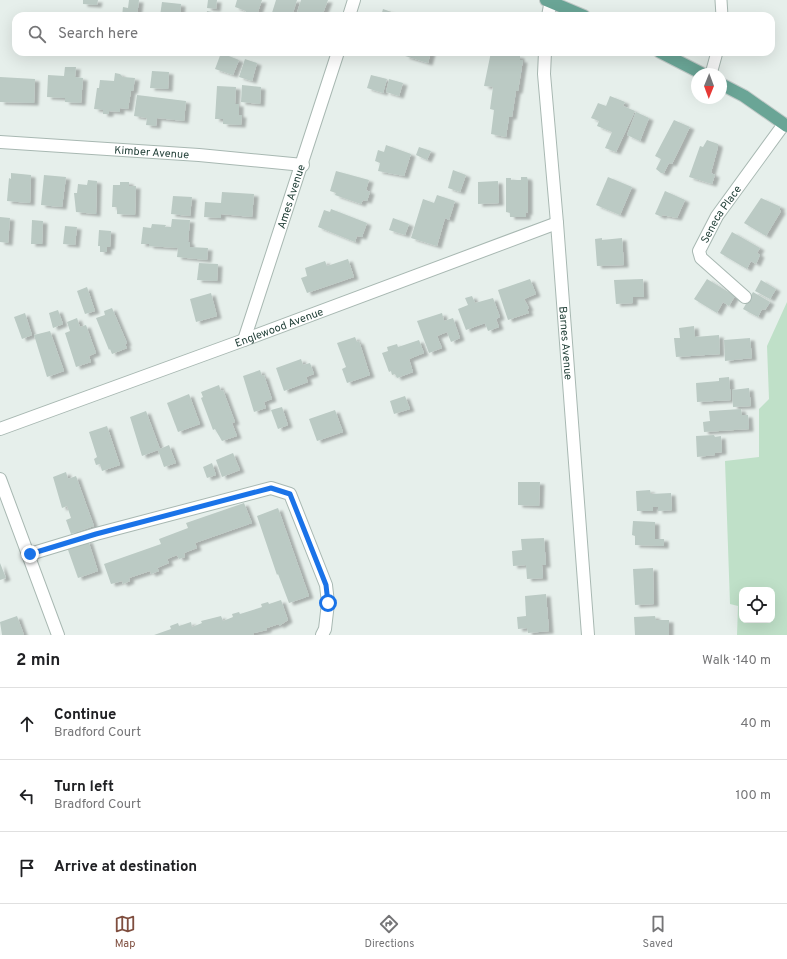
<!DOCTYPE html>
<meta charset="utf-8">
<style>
:root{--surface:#fff;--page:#f6f6f6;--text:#202124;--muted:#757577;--line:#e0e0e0;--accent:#7f4e3f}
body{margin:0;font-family:Overpass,sans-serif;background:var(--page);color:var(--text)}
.controls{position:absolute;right:12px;bottom:12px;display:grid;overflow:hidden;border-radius:8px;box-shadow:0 4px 16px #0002}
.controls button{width:36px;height:36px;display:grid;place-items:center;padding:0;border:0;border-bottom:1px solid var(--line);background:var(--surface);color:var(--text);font:20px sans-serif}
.compass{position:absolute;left:691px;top:68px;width:36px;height:36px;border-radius:50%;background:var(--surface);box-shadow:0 4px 16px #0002;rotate:181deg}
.stop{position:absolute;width:12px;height:12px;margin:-9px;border:3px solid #1a73e8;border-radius:50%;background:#fff}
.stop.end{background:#1a73e8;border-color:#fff;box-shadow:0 1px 4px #0008}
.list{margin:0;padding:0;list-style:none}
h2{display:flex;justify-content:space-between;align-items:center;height:52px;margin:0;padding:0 16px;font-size:17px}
h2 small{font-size:13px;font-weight:400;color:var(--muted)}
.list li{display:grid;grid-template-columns:26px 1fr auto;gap:12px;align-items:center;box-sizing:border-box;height:72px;padding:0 16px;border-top:1px solid var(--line)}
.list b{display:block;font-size:15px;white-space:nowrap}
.list p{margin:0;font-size:13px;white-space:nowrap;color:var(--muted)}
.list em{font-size:13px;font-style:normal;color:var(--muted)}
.icon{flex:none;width:22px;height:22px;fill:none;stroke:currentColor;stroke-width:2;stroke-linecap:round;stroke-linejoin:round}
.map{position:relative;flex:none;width:787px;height:635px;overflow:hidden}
.search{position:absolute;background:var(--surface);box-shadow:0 4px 16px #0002;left:12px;right:12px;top:12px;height:44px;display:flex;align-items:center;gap:10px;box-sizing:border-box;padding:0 14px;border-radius:12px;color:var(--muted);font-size:15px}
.sheet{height:268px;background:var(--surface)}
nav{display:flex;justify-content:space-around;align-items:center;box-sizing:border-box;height:56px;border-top:1px solid var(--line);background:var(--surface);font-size:11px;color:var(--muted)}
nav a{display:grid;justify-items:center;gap:2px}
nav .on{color:var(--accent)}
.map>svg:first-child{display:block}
.green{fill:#bfe0c8;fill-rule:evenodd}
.building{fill:#bbcac4;filter:url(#shadow)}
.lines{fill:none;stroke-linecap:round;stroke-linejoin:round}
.service-casing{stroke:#a8b8b2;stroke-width:13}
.minor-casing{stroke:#a8b8b2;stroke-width:14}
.primary-casing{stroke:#c2cac8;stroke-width:14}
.service{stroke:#fff;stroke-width:11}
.minor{stroke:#fff;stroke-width:12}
.primary{stroke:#6aa596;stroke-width:12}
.route{stroke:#1a73e8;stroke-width:5}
.labels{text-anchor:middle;stroke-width:3;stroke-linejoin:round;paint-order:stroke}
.street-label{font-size:11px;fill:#24423a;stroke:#f7fbf9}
</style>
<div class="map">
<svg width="787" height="635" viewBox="0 0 787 635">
<defs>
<filter id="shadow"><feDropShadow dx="4.5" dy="2.5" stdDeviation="1" flood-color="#0004"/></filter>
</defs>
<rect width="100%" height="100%" fill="#e6efeb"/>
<path class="green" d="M787 302V635H737L738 606 730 604 725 461 759 457V409L769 399 767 346ZM742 590H772V620H742Z"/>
<g class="building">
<path d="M83 0H98L97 5 83 4Z"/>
<path d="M129 0H139L137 16H122L123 7 128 8Z"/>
<path d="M208 0H217L216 9 207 8Z"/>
<path d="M237 0H262L258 12 254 16H244L246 11 235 7Z"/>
<path d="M276 0H297L292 16H271Z"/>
<path d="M301 0H328L322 16H296Z"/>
<path d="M162 2 181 4 180 16H160Z"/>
<path d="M383 9 403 16H381Z"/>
<path d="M207 11 218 13V16H206Z"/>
<path d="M406 52H431L428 63 405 56Z"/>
<path d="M491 52 520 56V60H523L518 91H516L512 117H509L506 137 491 134 494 110 490 109 493 87 484 86Z"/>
<path d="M221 53 239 60 233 75 215 69Z"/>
<path d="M245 59 257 63 252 81 239 77Z"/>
<path d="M65 67H76L75 77 83 78 81 103 65 102V98L47 97 48 75 64 76Z"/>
<path d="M152 71 169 72 168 89 150 88Z"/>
<path d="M115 73 120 74 123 77 135 78 133 91H131L128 109 120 108V112L109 111V114H103V110L94 109 97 88H99L100 80 114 81Z"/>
<path d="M371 75 387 79 383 93 367 88Z"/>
<path d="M0 77 35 79 34 103 0 102Z"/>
<path d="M389 79 403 83 399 96 386 92Z"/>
<path d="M242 85 261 87 260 104 241 102Z"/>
<path d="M217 86 236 87 235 104H239V115H242L241 125 223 124V119H215Z"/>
<path d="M137 95 186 101 184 121 157 118 156 126 146 125 147 118 134 116Z"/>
<path d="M610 96 625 102 623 106 635 111 616 152 605 148 612 132 597 126 599 121 591 118 598 103 606 106Z"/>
<path d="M636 112 649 118 640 141 627 135Z"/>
<path d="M674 120 690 127 672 164 669 163 664 173H661L656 169 661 159 655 156Z"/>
<path d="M707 140 718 144V147L711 173 715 175 712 184 689 177 700 146 703 147Z"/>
<path d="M386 145 411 154 404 176 378 171 380 163 375 161 378 150 384 152Z"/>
<path d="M419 147 431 151 427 160 416 155Z"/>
<path d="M453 170 466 175 460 192 448 188Z"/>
<path d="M336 171 369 180 366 190 370 192 367 201 363 200 361 204 335 195 336 193 330 191Z"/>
<path d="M11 173 31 175 30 203 7 201 9 178 11 179Z"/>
<path d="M44 175 66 177 62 207 41 205Z"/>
<path d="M521 177H527L528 180V213L526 212V217H510V213L506 212V178H511V180H521Z"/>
<path d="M608 177 632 187 620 215 596 205Z"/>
<path d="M88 180 97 181 96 214 76 212 74 193H77L78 184 87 185Z"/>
<path d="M498 181 499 203 478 204V182Z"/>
<path d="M120 182H129V186H136L135 215 117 214V207H112L113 185H120Z"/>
<path d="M665 191 685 200 677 218 662 215V217L655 214Z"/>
<path d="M222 192 254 194 252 217 221 214V218L204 217 205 202 221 203Z"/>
<path d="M437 195 455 201 449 220 445 218 437 246 411 238 423 199 434 203Z"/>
<path d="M173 196 192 197 190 216 171 214Z"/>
<path d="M761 198 781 207 779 209 781 211 766 236 744 223Z"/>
<path d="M331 209 367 223 362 237 357 236 355 242 318 227 324 210 330 212Z"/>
<path d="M0 217 10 218 8 243 0 242Z"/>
<path d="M393 218 409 224 405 235 389 230Z"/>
<path d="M172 219 190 220 188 242H190V247L208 248 207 260 177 257 178 248 149 246V244H141L143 227 151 228 152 224 166 225 165 227H171Z"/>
<path d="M32 220 43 221 42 244H31Z"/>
<path d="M65 226 77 227 75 245 63 244Z"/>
<path d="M99 230 111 231 110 247H107V252H100V246H98Z"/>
<path d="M732 232 760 248 757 253 760 255 756 264 751 261 747 269 720 253Z"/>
<path d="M602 238V240L622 238 624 265 597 266 595 239Z"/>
<path d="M348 259 354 277 307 293 301 278 307 276 305 268 325 261 327 266Z"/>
<path d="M199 263 218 264 217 281 197 280Z"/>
<path d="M530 279 536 294 524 299 529 308 527 309 529 313 508 320 498 290Z"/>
<path d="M643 279 644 297H633V303L616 304 614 280Z"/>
<path d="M707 279 735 296 729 306 723 302 717 313 694 299Z"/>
<path d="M761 280 776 289 770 299 755 291Z"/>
<path d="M87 287 95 311 85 314 77 291Z"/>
<path d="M753 292 770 302 765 310 762 309 758 317 743 309Z"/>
<path d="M211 293 217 316 196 322 190 299Z"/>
<path d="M472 296 475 303 493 298 500 317 496 319 499 327 488 331 485 323 466 330 458 309 468 305 465 298Z"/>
<path d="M112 308 127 343 125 344 127 348 112 354 110 349 109 350 96 318 105 315 104 311Z"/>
<path d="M58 310 63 324 53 328 49 313Z"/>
<path d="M25 313 32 335 22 339 14 317Z"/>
<path d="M442 313 444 321 453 318 460 338 451 342 447 332 437 336 442 348 429 353 417 321Z"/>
<path d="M77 318 80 327 86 325 96 353 89 356 91 362 76 367 65 333 70 331 67 322Z"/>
<path d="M694 326 695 337 719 335 720 354 676 357 674 338H680L679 328Z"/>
<path d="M50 331 64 371 47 377 34 335Z"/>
<path d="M355 337 357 342 359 341 370 375 347 383 342 369 346 367 337 343Z"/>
<path d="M750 338 752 358 725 361 724 340Z"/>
<path d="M419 340 424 353 409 359 413 372 397 378 395 374 392 375 391 371 389 372 382 353 388 351 387 347 397 344 398 347Z"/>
<path d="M301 359 303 365 310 363 314 374 306 377 308 382 284 391 276 368Z"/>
<path d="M260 370 262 376 264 375 272 399 264 402 266 408 254 412 243 376Z"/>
<path d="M729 377 731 400 697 402 696 383 719 381V378Z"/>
<path d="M219 385 221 391 223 390 235 422 232 423 237 436 222 441 215 429 213 430 201 398 203 397 201 392Z"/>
<path d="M749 388 751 406 733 407 732 390Z"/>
<path d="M189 394 200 424 178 432 167 403Z"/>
<path d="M405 396 410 409 394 414 390 401Z"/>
<path d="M282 407 288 425 278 429 271 410Z"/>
<path d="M741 409 742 415H748L749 429 704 432 703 422 710 421 709 411Z"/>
<path d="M335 410 343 432 317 441 309 419Z"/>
<path d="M146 411 160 449 169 445 176 463 164 467 158 450 142 456 130 417Z"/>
<path d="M107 426 120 465 102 471 100 464 96 465 94 459 97 457 89 432Z"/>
<path d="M714 435 715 437 721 436 722 452 715 453V455L697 457 696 436Z"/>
<path d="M233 453 240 470 222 477 216 460Z"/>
<path d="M212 463 216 475 207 478 203 467Z"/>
<path d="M66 472 68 479 76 476 94 526 71 534 66 520 71 518 67 506 62 508 53 477Z"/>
<path d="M518 482H540L539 506 518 505Z"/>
<path d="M650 490 651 494 671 493 672 510 658 511V507H653V511H637L636 491Z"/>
<path d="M244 503 252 523 195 543 197 548 184 553 185 557 179 559 177 555 167 559 169 563 157 568 159 571 151 574 150 571 129 578 130 581 123 584 122 581 111 584 104 564 161 544 159 539 188 528 186 523Z"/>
<path d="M278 508 309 596 289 603 278 574 277 575 257 516Z"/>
<path d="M633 521 655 522V539H664V546L635 545V536L632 535Z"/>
<path d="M544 538 546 565H542L543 578 527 579 526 565 513 566 512 551 522 550 521 539Z"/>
<path d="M88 540 98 571 78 578 67 547Z"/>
<path d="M0 563 6 578 0 580Z"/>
<path d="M653 568 654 604 635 605 633 569Z"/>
<path d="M546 594 549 631 528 633 527 628 518 629 517 617 526 616 525 596Z"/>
<path d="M281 600 288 620 279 626V624L267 628V630L254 633 253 635H154L171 629 170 626 178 623 179 626 191 622 192 627 202 623 201 621 221 616 223 621 233 617 232 614 239 612 240 614 262 607 261 604 268 602 269 604Z"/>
<path d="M17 616 24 635H2L0 622Z"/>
<path d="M655 616 656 620H669V635H635L634 617Z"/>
</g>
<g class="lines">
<g class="service-casing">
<g id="service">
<path d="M721 0 722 16"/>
<path d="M711 74 717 52"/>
</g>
</g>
<g class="minor-casing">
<g id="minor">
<path d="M349 16 354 0"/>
<path d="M548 16 551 0"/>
<path id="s1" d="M545 52 544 74 557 223 588 635"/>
<path id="s2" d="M0 142 199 155 303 165"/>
<path id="s3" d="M745 297 701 258 699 251 717 216 784 124"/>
<path id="s4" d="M244 340 338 52"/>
<path id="s5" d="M0 429 244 340 557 223"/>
<path d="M0 479 58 635"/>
<path d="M30 554 96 534 271 488 290 494 326 585 328 603 325 629 322 635"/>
</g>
</g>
<g class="primary-casing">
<g id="primary">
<path d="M546 0 584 16"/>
<path d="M660 52 703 74"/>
<path d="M721 84 744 96 787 126"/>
</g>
</g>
<use href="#service" class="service"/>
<use href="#minor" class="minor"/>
<use href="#primary" class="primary"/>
</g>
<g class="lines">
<path class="route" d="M30 554 96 534 271 488 290 494 326 585 328 603"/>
</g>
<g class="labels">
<g class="street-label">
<text dy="4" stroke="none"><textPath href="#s2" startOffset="152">Kimber Avenue</textPath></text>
<text dy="4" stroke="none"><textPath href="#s4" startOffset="151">Ames Avenue</textPath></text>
<text dy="4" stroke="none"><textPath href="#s3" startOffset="109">Seneca Place</textPath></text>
<text dy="4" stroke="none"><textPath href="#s5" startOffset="297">Englewood Avenue</textPath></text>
<text dy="4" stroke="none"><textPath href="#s1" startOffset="292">Barnes Avenue</textPath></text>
</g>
</g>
</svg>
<div class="controls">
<button><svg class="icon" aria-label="locate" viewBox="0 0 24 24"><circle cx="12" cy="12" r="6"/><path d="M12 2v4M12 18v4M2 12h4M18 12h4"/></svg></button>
</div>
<svg class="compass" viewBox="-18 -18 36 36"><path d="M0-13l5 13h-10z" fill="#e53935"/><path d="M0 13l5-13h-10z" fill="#757577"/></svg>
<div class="stop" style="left:328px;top:603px"></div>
<div class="stop end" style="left:30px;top:554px"></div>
<div class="search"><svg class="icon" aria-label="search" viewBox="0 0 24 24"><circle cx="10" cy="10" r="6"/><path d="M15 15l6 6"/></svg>Search here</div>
</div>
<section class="sheet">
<h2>2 min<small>Walk · 140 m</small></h2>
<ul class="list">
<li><svg class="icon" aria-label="ahead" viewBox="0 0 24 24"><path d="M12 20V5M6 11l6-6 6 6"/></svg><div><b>Continue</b><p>Bradford Court</p></div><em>40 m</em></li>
<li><svg class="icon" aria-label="left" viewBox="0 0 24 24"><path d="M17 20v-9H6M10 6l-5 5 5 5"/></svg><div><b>Turn left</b><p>Bradford Court</p></div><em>100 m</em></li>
<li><svg class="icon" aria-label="arrive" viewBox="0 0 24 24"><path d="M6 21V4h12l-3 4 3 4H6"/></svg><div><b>Arrive at destination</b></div></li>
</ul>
</section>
<nav>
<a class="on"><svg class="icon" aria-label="map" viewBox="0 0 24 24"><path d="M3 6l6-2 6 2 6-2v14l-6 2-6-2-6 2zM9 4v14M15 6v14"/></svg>Map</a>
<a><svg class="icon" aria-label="directions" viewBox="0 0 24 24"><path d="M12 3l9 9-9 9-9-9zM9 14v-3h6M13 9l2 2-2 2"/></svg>Directions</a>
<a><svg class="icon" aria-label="saved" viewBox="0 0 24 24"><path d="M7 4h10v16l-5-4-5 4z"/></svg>Saved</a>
</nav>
